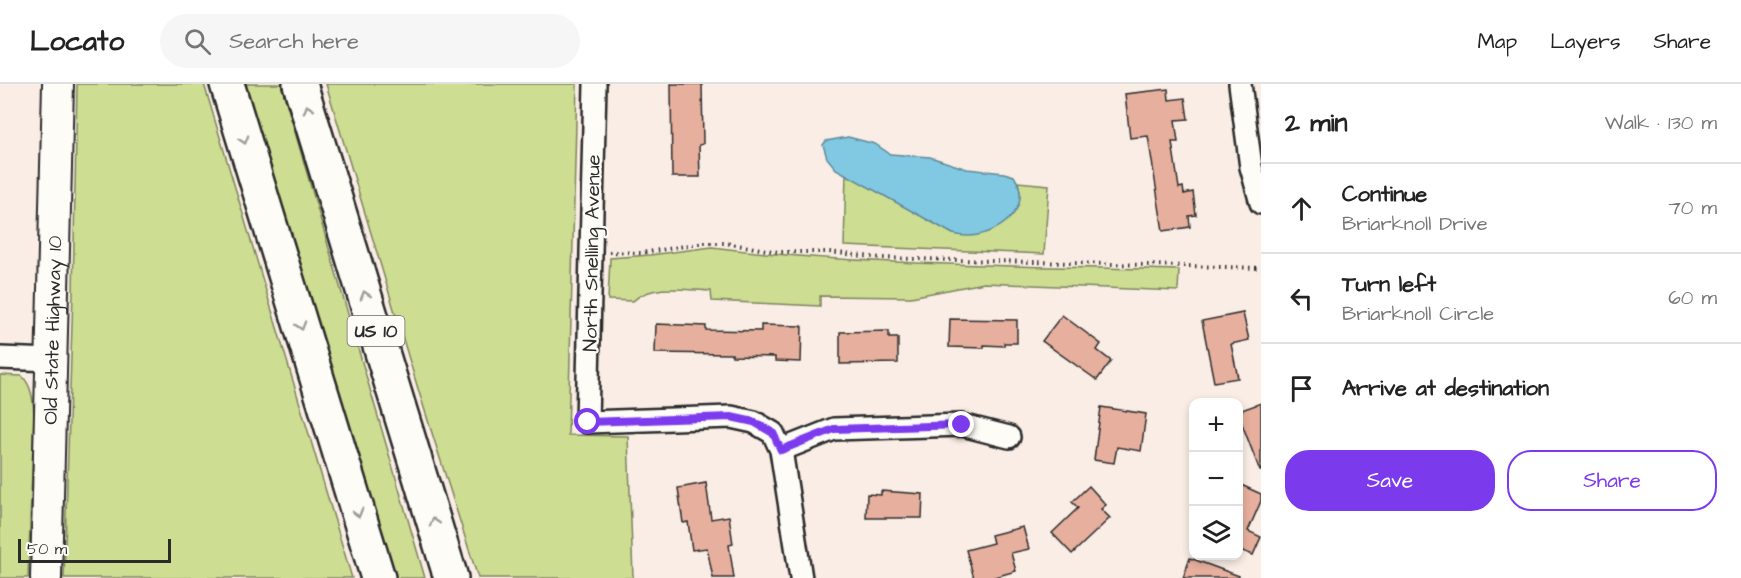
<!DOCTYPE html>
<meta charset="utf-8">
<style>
:root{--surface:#fff;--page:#f6f6f6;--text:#222;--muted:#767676;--line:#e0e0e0;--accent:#7c3aed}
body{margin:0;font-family:"Architects Daughter",sans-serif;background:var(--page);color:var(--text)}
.controls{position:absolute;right:18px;bottom:18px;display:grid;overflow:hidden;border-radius:12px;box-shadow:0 3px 9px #0003}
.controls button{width:54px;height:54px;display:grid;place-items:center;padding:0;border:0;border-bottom:2px solid var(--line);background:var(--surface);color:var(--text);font:30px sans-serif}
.scale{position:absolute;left:18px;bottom:15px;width:153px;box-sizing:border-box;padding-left:6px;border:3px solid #2b2b2b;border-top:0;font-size:16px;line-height:21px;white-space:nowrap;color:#2b2b2b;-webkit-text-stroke:4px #fdfcf7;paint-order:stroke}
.stop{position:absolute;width:18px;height:18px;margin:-14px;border:4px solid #7c3aed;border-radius:50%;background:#fff}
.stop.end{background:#7c3aed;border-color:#fff;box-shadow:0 2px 6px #0008}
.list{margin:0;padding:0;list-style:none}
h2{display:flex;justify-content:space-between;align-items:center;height:78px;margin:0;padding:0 24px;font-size:26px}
h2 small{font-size:20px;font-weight:400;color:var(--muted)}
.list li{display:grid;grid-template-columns:39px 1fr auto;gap:18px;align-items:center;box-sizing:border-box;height:90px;padding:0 24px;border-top:2px solid var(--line)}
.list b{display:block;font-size:22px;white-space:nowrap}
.list p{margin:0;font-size:20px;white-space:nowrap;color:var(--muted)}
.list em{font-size:20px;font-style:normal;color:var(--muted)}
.actions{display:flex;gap:12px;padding:18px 24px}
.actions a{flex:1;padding:14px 0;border:2px solid var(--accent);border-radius:24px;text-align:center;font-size:21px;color:var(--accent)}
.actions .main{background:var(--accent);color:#fff}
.icon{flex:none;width:33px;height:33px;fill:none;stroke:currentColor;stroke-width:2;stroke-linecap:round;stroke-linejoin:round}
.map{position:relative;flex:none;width:1261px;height:494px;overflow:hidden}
header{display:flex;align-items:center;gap:36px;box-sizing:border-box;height:84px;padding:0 30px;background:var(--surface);border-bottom:2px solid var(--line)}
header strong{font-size:28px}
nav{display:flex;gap:33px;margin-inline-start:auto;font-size:21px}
.search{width:420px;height:54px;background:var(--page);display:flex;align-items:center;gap:15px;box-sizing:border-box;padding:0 21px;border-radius:33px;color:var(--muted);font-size:22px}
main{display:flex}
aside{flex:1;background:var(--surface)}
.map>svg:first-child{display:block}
.green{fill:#cddd91;stroke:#7c845e;stroke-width:1.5}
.water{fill:#81c8e2;stroke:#5f8999;stroke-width:1.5}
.building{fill:#e7af9d;stroke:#2b2b2b;stroke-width:1.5}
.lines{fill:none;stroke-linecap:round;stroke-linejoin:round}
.street-casing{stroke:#2b2b2b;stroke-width:26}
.secondary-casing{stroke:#2b2b2b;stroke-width:34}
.highway-casing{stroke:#2b2b2b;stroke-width:38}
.path{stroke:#2b2b2b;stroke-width:4;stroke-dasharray:1.5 4.5;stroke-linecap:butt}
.street{stroke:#fdfcf7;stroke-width:21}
.secondary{stroke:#fdfcf7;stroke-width:30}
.highway{stroke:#fdfcf7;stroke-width:33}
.oneway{stroke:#9e9e9b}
.route{stroke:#7c3aed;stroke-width:8}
.labels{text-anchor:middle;stroke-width:4.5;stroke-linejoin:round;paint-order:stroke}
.shield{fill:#fdfcf7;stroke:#6a6a68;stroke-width:1.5}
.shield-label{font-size:18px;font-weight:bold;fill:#2b2b2b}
.street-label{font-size:20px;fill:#2b2b2b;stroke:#fdfcf7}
</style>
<header>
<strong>Locato</strong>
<div class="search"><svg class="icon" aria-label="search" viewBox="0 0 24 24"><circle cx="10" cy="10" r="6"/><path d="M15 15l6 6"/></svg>Search here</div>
<nav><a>Map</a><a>Layers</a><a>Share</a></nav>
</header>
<main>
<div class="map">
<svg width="1261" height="494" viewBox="0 0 1261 494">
<rect width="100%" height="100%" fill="#f9ede5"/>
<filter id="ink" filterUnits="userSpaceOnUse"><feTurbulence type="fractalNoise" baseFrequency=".0167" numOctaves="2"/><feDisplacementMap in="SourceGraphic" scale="12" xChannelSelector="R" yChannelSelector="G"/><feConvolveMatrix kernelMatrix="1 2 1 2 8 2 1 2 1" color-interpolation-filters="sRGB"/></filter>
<g filter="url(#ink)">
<g class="green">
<path d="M77 0H204L352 494H64L73 209Z"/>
<path d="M245 0H281L425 494H393Z"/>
<path d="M326 0H577L568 351 628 352 633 494H478L419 308Z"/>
<path d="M846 90 953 150 1020 108 1018 98 1049 101 1044 170 844 162Z"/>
<path d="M712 163C866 183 1023 181 1179 186L1178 207 984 199 911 213 820 212V222L712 217 711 207C686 206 652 199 633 217L608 216 610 174 650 171Z"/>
<path d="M0 291 22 292C33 303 33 318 34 332L28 494H0Z"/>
</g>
<path class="water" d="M848 53 875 60 890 70 930 73 967 85 1004 89 1014 92C1035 124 998 152 967 152 962 152 957 151 953 150L836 85 827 74 823 61 826 57Z"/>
<g class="building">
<path d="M671 0H702L703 60 699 61 700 93H672Z"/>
<path d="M1168 5 1169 16 1185 14 1188 35 1175 36 1178 58H1172L1179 104 1183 103 1184 110 1193 108 1196 131 1189 132 1190 143 1163 147 1148 52 1130 54 1125 10Z"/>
<path d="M1243 229 1249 256 1231 260 1238 294 1214 298 1202 237Z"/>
<path d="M1062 231 1101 260 1097 266 1111 277 1097 296 1042 257Z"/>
<path d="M950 235 1017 236V259H1004V262L984 261V264L949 263Z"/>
<path d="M656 240 706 242V246L761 247V241L802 242 801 278 775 277V273L732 272V270L655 269Z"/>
<path d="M889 247V254H898V279L840 280V248Z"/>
<path d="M1261 319V387H1260L1239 332V327Z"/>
<path d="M1101 323 1146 330 1141 367 1117 363 1114 379 1094 376Z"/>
<path d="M706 399 711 435 729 432 733 460 729 461 734 494H713L707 464 692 466 688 438 683 439 678 404Z"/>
<path d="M1239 400 1261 410V417L1248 447 1261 453 1253 471 1240 466 1239 468Z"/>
<path d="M1089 402 1106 421 1101 425 1110 434 1072 470 1052 449 1078 424 1072 418Z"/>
<path d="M881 407 923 410 922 434H866L867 410 881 411Z"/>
<path d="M1023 443 1029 465 1011 469 1016 487 991 494H974L966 466 993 459 991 451Z"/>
<path d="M1190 474 1239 492 1238 494H1183Z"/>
</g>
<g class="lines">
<g class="street-casing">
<g id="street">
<path d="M595 0 587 338 731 333 754 338 773 349 781 366 801 494"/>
<path d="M1240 0 1251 83 1261 119"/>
<path d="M0 274 52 276"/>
<path d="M781 366 834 345 962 341 1009 353"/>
</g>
</g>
<g class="secondary-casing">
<g id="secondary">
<path id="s1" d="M46 494 58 0"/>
</g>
</g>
<g class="highway-casing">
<g id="highway">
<path d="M227 0 378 494"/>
<path d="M300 0 451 494"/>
</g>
</g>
<path class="path" d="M609 168 641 169 705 159H725L778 168H829L881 174 1261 184"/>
<use href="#street" class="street"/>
<use href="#secondary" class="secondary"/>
<use href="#highway" class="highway"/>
</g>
<defs><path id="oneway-chevron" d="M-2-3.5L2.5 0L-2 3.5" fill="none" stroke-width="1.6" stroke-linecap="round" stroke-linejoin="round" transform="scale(1.5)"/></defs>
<g class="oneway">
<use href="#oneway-chevron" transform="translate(308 25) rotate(-107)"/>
<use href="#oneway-chevron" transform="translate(244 56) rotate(73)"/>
<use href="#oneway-chevron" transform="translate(365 211) rotate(-107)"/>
<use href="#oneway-chevron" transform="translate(301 242) rotate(73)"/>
<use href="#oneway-chevron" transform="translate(358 429) rotate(73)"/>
<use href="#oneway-chevron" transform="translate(434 438) rotate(-107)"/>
</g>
</g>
<g class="lines" filter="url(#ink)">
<path class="route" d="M588 338 731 333 754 338 773 349 781 366 834 345 962 341"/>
</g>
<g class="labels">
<rect class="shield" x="347.5" y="232" width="57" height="30" rx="4.5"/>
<g class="shield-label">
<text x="376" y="253">US 10</text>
</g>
<g class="street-label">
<text transform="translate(591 169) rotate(-89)" y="7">North Snelling Avenue</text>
<text dy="7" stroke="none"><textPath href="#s1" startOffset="248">Old State Highway 10</textPath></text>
</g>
</g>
</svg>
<div class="controls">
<button>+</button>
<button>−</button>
<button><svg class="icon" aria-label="layers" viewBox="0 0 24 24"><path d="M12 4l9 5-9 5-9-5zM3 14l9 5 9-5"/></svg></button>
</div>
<div class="scale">50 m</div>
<div class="stop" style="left:588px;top:338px"></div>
<div class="stop end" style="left:962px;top:341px"></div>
</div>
<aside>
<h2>2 min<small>Walk · 130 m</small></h2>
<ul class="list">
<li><svg class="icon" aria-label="ahead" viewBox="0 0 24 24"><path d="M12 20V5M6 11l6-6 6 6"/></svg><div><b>Continue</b><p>Briarknoll Drive</p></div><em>70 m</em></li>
<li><svg class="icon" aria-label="left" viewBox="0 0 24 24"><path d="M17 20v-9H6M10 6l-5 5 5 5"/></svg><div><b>Turn left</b><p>Briarknoll Circle</p></div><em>60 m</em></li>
<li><svg class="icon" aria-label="arrive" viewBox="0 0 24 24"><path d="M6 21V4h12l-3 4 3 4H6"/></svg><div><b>Arrive at destination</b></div></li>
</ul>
<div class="actions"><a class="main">Save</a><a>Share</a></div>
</aside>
</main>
